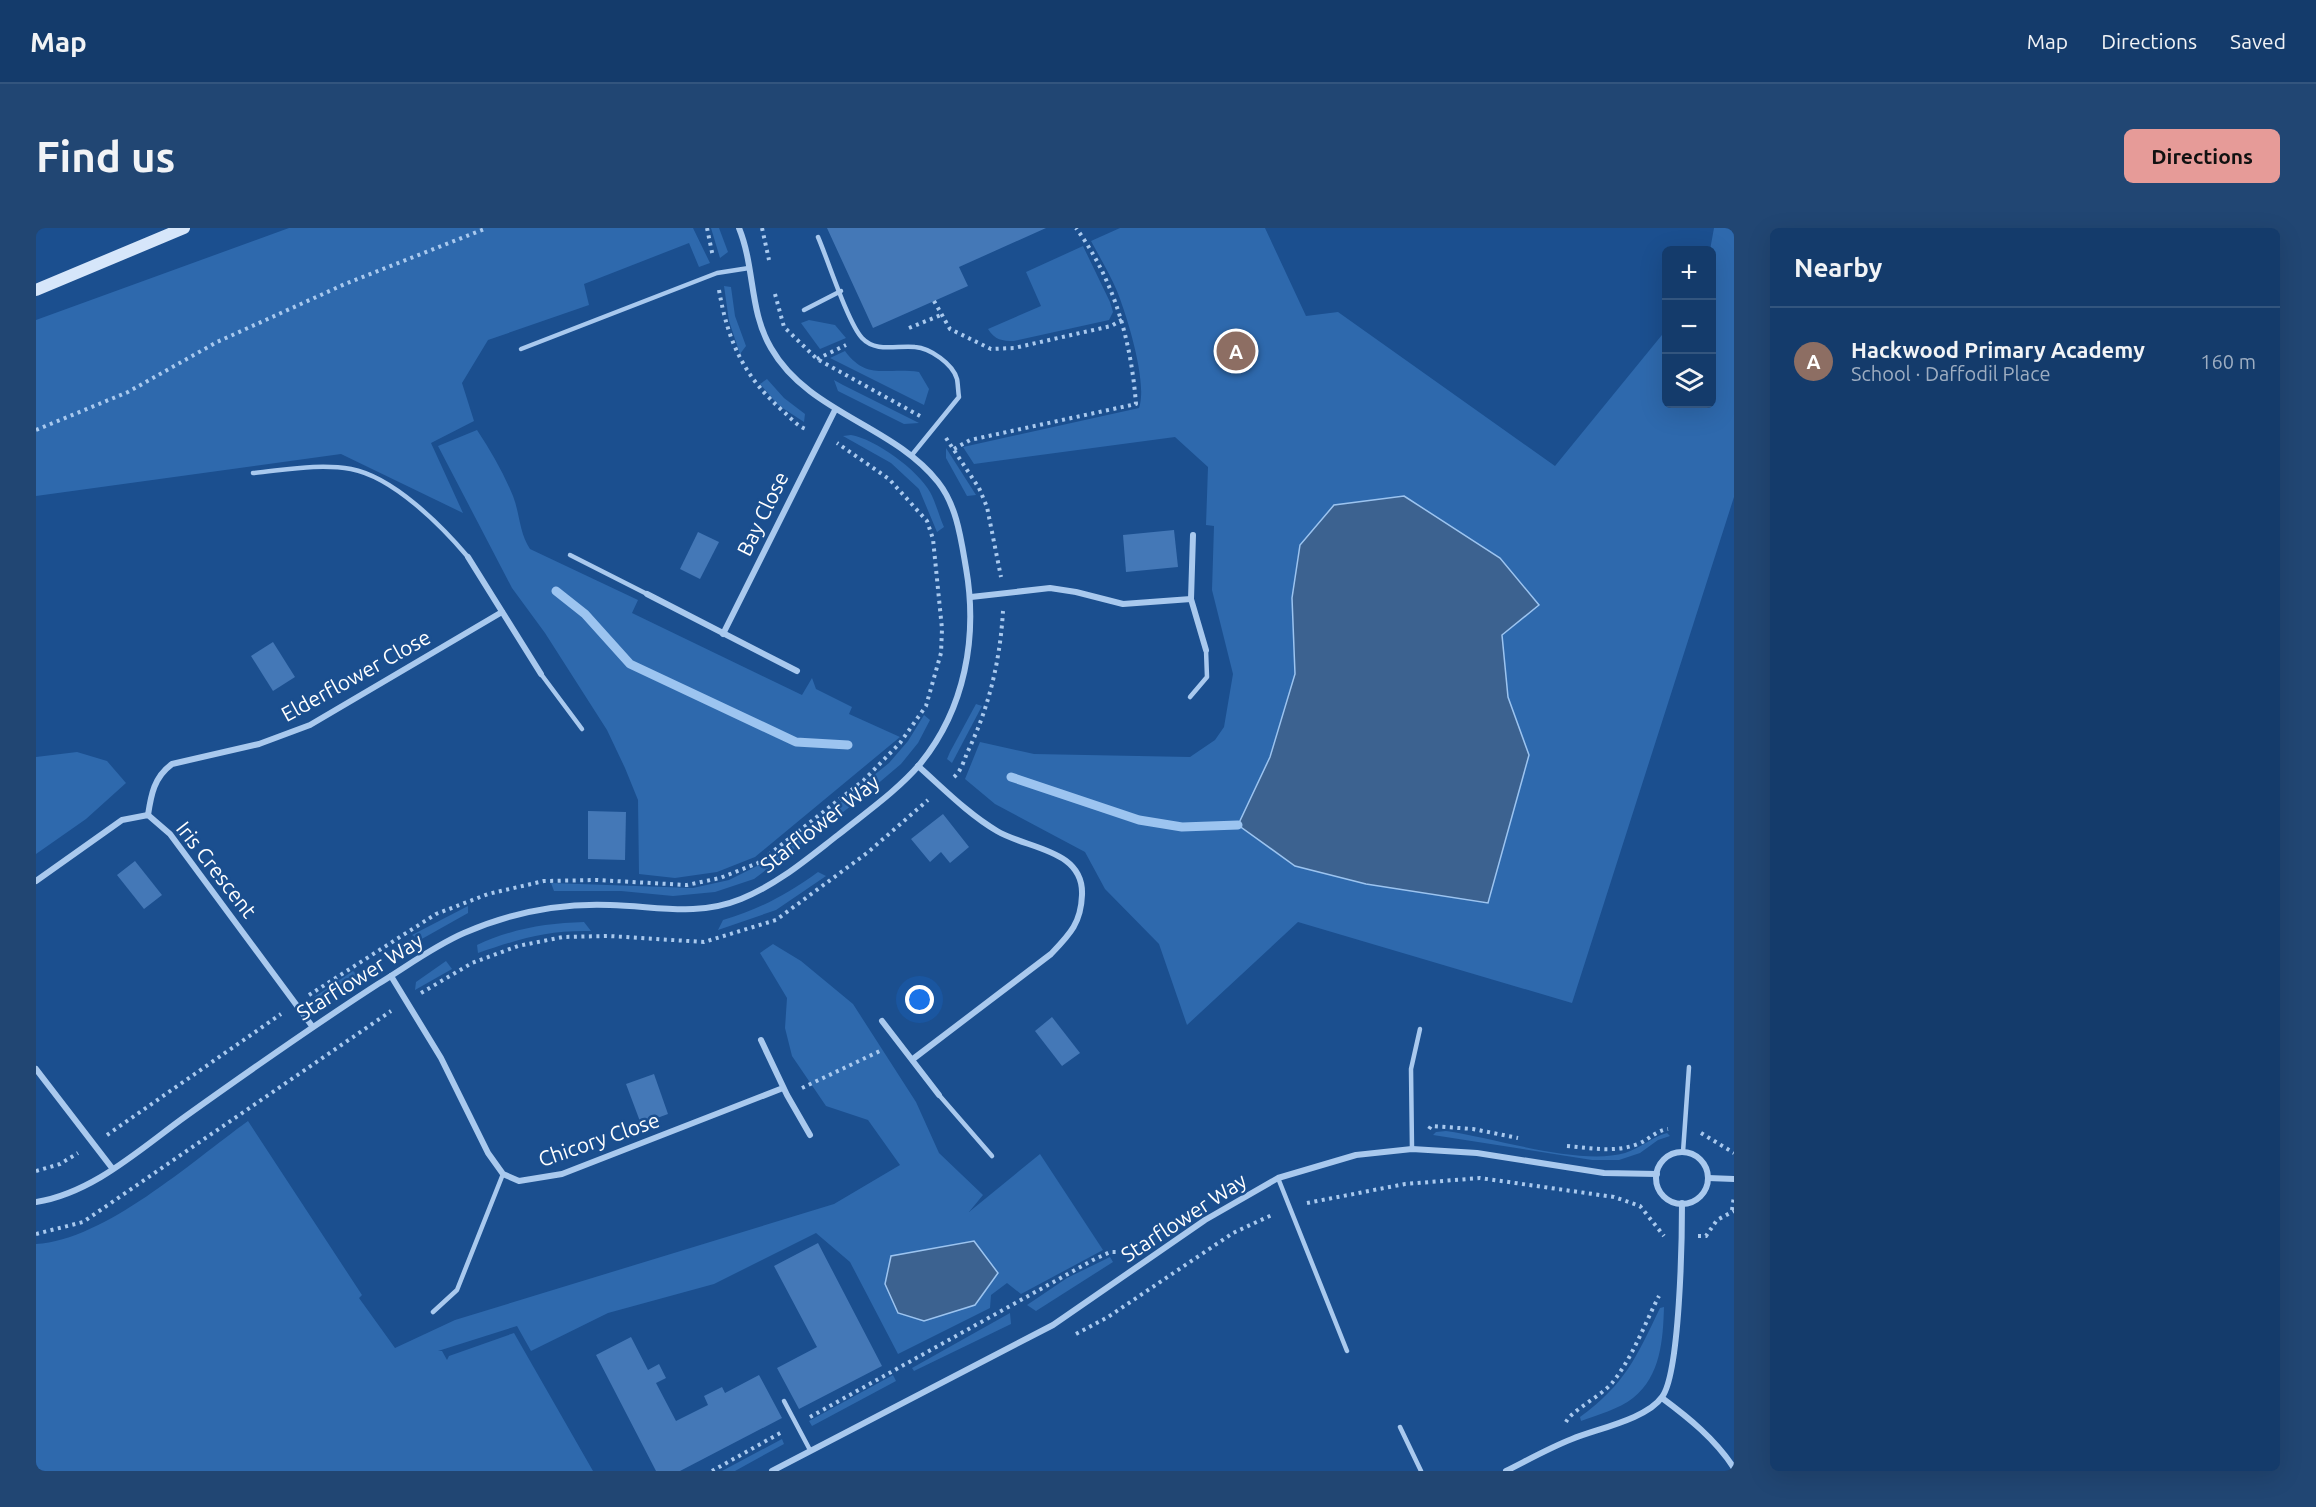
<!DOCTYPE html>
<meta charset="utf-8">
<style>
:root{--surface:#143b6b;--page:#214673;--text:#f1f3f6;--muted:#9dadc1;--line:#33557e;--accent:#e69b98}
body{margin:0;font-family:Ubuntu,sans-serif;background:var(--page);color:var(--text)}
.controls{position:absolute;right:18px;top:18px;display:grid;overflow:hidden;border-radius:9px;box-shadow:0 6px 24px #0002}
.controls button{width:54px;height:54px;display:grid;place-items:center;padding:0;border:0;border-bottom:2px solid var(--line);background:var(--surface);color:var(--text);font:30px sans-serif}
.you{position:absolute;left:884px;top:772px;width:21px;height:21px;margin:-15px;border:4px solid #fff;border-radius:50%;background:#1a73e8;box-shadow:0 0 0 9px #1a73e833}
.badge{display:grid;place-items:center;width:39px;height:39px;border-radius:50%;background:var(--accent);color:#fff;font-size:20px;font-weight:700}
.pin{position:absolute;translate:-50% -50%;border:3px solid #fff;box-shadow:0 2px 6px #0006}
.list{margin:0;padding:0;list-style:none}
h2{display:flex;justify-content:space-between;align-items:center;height:78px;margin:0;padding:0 24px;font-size:26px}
h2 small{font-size:20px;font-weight:400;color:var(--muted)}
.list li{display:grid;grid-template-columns:39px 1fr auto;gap:18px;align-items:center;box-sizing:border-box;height:108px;padding:0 24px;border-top:2px solid var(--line)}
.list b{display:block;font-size:22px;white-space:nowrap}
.list p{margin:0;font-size:20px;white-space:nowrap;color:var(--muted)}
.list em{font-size:20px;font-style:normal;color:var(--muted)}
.icon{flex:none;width:33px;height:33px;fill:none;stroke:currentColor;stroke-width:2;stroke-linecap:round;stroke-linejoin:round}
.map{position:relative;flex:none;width:1698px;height:1243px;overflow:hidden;border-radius:9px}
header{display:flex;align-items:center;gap:36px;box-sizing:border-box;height:84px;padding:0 30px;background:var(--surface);border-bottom:2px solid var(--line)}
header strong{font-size:28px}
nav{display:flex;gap:33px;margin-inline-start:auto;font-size:21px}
.intro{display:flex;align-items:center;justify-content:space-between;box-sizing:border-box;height:144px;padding:0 36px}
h1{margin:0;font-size:42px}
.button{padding:15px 27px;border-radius:9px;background:var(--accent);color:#111;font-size:21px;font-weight:700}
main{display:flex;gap:36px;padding:0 36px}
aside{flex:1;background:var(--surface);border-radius:9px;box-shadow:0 6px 24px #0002}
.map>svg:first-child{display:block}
.green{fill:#2e69ad;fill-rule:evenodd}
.water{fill:#3c6290;stroke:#9cc4f0;stroke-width:1.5}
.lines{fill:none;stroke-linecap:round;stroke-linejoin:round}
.stream{stroke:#9cc4f0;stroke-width:9}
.building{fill:#4478b7}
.path{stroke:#a9c9ee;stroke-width:4;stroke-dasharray:3 4.5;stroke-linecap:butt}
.lane{stroke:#a9c9ee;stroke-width:4.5}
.street{stroke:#a9c9ee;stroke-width:6}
.secondary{stroke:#d6e6fa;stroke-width:12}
.labels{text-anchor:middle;stroke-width:5;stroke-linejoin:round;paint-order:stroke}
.street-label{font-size:21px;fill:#fff;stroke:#1b4f8f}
</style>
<header>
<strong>Map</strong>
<nav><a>Map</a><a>Directions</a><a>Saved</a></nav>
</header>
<div class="intro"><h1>Find us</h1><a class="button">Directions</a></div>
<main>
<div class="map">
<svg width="1698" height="1243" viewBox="0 0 1698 1243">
<rect width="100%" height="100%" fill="#1b4f8f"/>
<g class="green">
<path d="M253 0H657L674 35 663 39 653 15 548 56 553 77 452 112 426 155 438 193 395 215 427 285 305 226 0 268V92Z"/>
<path d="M675 0H683L692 24 684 30Z"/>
<path d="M1084 0H1229L1270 88 1302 84 1519 238 1630 102V176H1676L1674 22 1678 0H1698V269L1536 775 1262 694 1151 797 1123 716 1069 661 1049 624 959 576 929 551 944 514 998 526 1154 529 1179 512 1188 499 1197 446 1176 362 1178 298 1170 297 1172 239 1139 209 938 236 927 219 1103 180C1112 155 1091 88 1081 63 1074 46 1064 30 1055 13ZM1368 268 1464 330 1502 377 1466 407 1472 469 1493 528 1202 597 1234 529 1259 446 1256 370Z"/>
<path d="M1047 18 1074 74 1077 84 1073 92 978 113C966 113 959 112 952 101L1005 78 990 44Z"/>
<path d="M688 58 695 59 699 88 710 118 704 126 693 93Z"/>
<path d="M773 92 799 97 810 110 784 121 765 95Z"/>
<path d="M809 123C831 153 850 139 883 144L893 161 888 177 794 130Z"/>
<path d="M731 151 748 170 769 186 768 194 742 177 724 156Z"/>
<path d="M798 152 807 157 883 195 868 196 802 163Z"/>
<path d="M441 202C455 223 467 244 477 268 484 286 483 304 494 321L602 372 596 385 766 467 776 450 780 461 816 479 813 486 864 509 719 629 681 644 639 650 603 646 602 572 589 540 571 502 509 405 476 360 402 218Z"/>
<path d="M815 207C839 211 882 242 894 264 900 275 903 288 908 299L901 304 883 261 855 235 807 208Z"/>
<path d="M910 220 940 267 931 268 910 230Z"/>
<path d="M940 476 946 478 916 535 911 531 914 524Z"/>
<path d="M888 487 894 492 882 515 865 536 819 575 718 651 679 664 637 668 585 663H518L515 655 657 660 693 652 733 632 853 535 872 513Z"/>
<path d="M41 524 71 533 90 555 50 591 0 626V529Z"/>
<path d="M782 644 790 648 740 682 682 702 687 692C724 681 750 667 782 644Z"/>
<path d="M432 678V685L384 712 376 707Z"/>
<path d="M548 694 555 703C511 702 483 711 442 725L441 717C475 701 510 695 548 694Z"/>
<path d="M737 716 765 733 817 776 880 874 903 925 947 967 933 984 1004 926 1067 1022 985 1066 971 1055 955 1067 954 1080 862 1126 814 1034 780 1005 678 1056 572 1085 495 1123 481 1098 402 1123H406L411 1132 413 1128 478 1105 557 1243H0V1016C69 1012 155 934 212 893L326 1067 323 1070 359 1120 419 1092 798 976 864 937 832 892 790 878 756 828 749 800 751 770 724 725Z"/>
<path d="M410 733 416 741 379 762 380 754Z"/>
<path d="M317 743 322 748 299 765 278 769Z"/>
<path d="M1410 903C1459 910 1544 938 1589 925 1605 920 1616 909 1631 905L1634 908 1622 912 1604 925 1583 932H1556L1397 907 1400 904Z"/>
<path d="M1074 1029 1077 1034 1000 1083 991 1077 1031 1050Z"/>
<path d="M1628 1079C1627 1111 1625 1148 1597 1170 1583 1181 1561 1187 1545 1193L1544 1189C1589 1156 1600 1130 1624 1080Z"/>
<path d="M974 1085 975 1096 878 1143 876 1140Z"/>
<path d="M857 1147 860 1153 776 1198 773 1193Z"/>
<path d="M746 1211 748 1216 699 1243H686Z"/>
</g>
<g class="water">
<path d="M1368 268 1464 330 1503 377 1466 407 1472 469 1493 527 1452 675 1330 656 1259 638 1202 597 1234 529 1259 446 1256 370 1264 317 1298 277Z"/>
<path d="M938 1013 962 1045 939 1077 888 1093 862 1085 849 1056 855 1028Z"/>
</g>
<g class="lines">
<g class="stream">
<path d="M520 363 549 386 594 436 760 514 812 517"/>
<path d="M975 549 1103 592 1146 599 1202 597"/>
</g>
</g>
<g class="building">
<path d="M791 0H1010L923 39 932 58 837 100Z"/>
<path d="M1138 302 1142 339 1090 344 1087 307Z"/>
<path d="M662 304 683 314 664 351 644 341Z"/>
<path d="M237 414 259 449 237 463 215 428Z"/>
<path d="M552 583 590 584 589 632 552 631Z"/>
<path d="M907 586 933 619 914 635 905 624 894 634 875 611Z"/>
<path d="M99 633 126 667 108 681 81 647Z"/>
<path d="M1016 789 1044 825 1026 838 999 803Z"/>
<path d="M618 846 632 886 605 896 590 856Z"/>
<path d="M782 1015 846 1138 763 1181 741 1140 781 1119 738 1038Z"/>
<path d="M595 1109 612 1142 623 1136 630 1150 620 1155 640 1193 672 1177 668 1168 686 1159 689 1165 723 1147 746 1190 644 1243H620L560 1127Z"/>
</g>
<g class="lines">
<g class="path">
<path d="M671 0 677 29"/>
<path d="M726 0 733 32"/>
<path d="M683 62C692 114 708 149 748 184 755 190 761 198 770 201"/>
<path d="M739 66 748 99 781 131 884 188"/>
<path d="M898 73 914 101 955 121 978 120 1075 98 1087 91"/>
<path d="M873 100 905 87"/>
<path d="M781 131 810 117"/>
<path d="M0 202 92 164 181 114 309 56 451 0"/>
<path d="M910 210 943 260 951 279 965 349"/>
<path d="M918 221 934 212 1100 176C1095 112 1078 52 1040 0"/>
<path d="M918 549C925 543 928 533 931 525 953 480 964 433 967 383"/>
<path d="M385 765 436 735 482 718 527 709 573 708 668 714 740 692 831 625 892 572"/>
<path d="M273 767 400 686 452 666 508 653 561 652 651 657 684 650 722 635 828 552 864 515 890 478 905 425 906 401 897 311 891 293 853 251 801 215"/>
<path d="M766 860 846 822"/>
<path d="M1393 901 1395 898 1437 901 1482 910"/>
<path d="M1665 905 1698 925"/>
<path d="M71 907 245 786"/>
<path d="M1531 918C1556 920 1579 925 1602 916 1614 911 1619 903 1632 901"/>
<path d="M0 943 24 936 42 925"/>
<path d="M1271 975 1369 956 1444 950 1578 969 1604 978 1628 1008"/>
<path d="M1696 982 1698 968"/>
<path d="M0 1006 47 994 355 783"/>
<path d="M1662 1008H1670L1681 992 1698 983"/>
<path d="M1040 1106 1072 1089 1197 1005 1238 986"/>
<path d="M774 1189 1057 1032 1074 1024H1090"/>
<path d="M1530 1194C1536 1182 1564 1169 1576 1155 1597 1129 1608 1097 1623 1068"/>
<path d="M676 1243 746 1204"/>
</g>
<g class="lane">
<path d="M782 9C792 32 812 95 826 110 840 125 861 117 879 119 894 120 917 136 921 151 922 156 922 163 923 169L875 228"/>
<path d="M768 82 805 63"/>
<path d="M485 121 681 45 713 40"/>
<path d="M217 245C249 242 283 235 315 241 357 249 405 297 432 329"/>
<path d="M534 327 611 366"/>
<path d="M505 446 546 501"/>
<path d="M1154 469 1171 449 1170 422"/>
<path d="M903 867 956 928"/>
<path d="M1376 921 1375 841 1384 801"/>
<path d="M1647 924 1653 839"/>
<path d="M1242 950 1311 1123"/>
<path d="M397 1084 421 1062 467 946"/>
<path d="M748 1173 774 1222"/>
<path d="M1364 1199 1385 1243"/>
</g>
<g class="street">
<path d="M1157 307 1155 371 1170 422"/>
<path d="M432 329 505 446"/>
<path d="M611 366 761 443"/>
<path d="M935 369 1014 360 1040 364 1087 376 1155 371"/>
<path d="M687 406 799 182"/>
<path d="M112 587C115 567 118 549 136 536L223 516 274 497 466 384"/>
<path d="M0 653 86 592 112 587 134 606 276 798"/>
<path d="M355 748 405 830 452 925 467 946 483 953 526 946 747 860"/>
<path d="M846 793 903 867"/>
<path d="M725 812 751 867 774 907"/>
<path d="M877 831 1015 726C1034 706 1045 695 1046 667 1048 621 991 621 961 603 932 586 907 560 882 538"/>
<path d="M0 841 76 940"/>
<circle cx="1646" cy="950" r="26"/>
<path d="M1672 950 1698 951"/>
<path d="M0 974C57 965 104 921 150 888 213 843 277 798 342 756 370 739 398 718 428 705 474 685 524 675 574 677 620 678 661 689 705 671 742 656 771 631 802 607 829 585 861 563 884 536 929 481 942 409 930 340 925 311 921 278 902 254 857 197 772 185 735 120 713 83 719 39 703 0"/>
<path d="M1626 1170C1653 1190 1679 1211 1698 1240"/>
<path d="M736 1243 1017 1097 1169 992 1242 950 1320 927 1376 921 1441 925 1568 945 1621 946"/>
<path d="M1470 1243C1492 1232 1513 1220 1536 1211 1560 1201 1611 1191 1626 1169 1644 1145 1646 1010 1646 975"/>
</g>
<path class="secondary" d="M0 62 148 0"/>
</g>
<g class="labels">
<g class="street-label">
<text transform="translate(727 286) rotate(-64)" y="7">Bay Close</text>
<text transform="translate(320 448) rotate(-29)" y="7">Elderflower Close</text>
<text transform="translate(784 596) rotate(-38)" y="7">Starflower Way</text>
<text transform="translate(180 642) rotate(52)" y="7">Iris Crescent</text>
<text transform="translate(324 749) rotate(-32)" y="7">Starflower Way</text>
<text transform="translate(563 912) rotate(-19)" y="7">Chicory Close</text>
<text transform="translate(1148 990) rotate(-33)" y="7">Starflower Way</text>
</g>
</g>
</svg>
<div class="controls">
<button>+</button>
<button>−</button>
<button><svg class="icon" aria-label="layers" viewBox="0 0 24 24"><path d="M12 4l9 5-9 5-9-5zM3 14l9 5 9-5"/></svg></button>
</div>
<div class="you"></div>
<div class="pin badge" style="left:1200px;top:123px;background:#8d6e63">A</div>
</div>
<aside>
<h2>Nearby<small></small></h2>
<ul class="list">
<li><span class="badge" style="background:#8d6e63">A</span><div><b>Hackwood Primary Academy</b><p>School · Daffodil Place</p></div><em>160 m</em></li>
</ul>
</aside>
</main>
